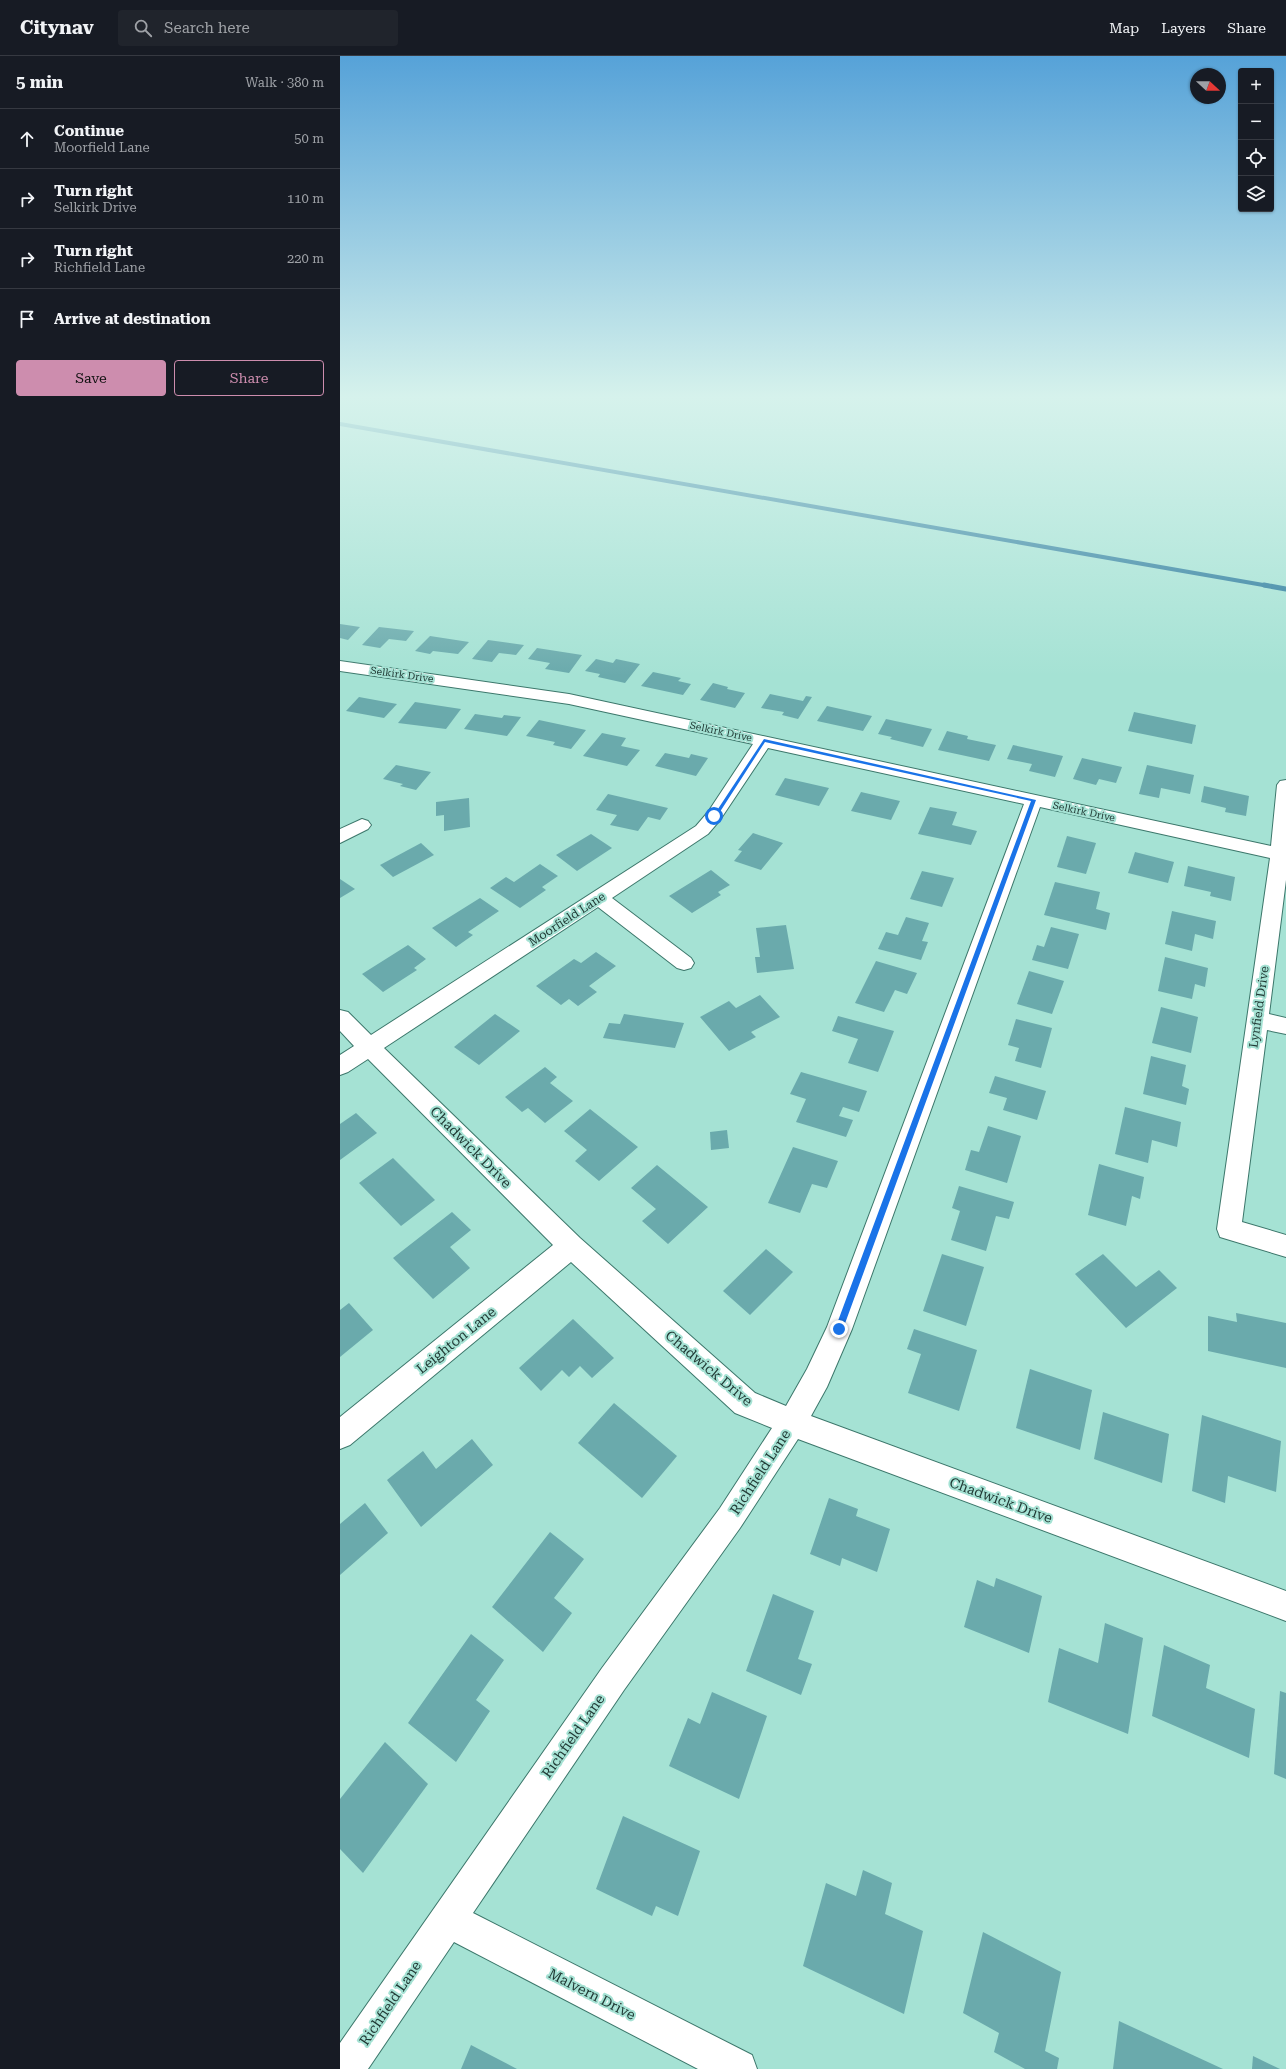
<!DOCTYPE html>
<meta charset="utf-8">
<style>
:root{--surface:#171b24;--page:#20242c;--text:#f1f3f6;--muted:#9ea1a6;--line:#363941;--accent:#cd8dae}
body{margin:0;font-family:"Roboto Serif",serif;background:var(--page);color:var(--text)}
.controls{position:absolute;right:12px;top:12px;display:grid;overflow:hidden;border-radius:4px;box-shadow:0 1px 3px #0004}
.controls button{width:36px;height:36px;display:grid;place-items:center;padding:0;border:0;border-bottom:1px solid var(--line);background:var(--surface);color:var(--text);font:20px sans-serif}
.compass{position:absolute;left:850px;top:12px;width:36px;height:36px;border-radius:50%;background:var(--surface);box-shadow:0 1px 3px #0004;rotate:111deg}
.stop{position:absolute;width:12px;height:12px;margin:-9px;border:3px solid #1a73e8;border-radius:50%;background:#fff}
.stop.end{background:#1a73e8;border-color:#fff;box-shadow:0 1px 4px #0008}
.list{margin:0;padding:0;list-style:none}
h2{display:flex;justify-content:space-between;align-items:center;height:52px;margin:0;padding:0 16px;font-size:17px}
h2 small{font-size:13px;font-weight:400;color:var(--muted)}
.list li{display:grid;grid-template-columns:26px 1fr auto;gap:12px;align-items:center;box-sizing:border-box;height:60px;padding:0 16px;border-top:1px solid var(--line)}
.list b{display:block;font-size:15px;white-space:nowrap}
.list p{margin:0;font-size:13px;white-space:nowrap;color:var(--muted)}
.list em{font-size:13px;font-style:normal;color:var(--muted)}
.actions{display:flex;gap:8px;padding:12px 16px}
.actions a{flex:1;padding:9px 0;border:1px solid var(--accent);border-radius:4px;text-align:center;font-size:14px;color:var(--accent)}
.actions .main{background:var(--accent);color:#111}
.icon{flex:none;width:22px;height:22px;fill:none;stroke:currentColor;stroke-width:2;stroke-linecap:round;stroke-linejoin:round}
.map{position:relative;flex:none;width:946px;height:2013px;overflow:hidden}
header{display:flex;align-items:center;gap:24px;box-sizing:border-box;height:56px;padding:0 20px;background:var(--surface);border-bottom:1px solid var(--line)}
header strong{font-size:19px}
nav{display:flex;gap:22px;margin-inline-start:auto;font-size:14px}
.search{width:280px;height:36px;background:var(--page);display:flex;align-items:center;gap:10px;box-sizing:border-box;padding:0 14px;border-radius:4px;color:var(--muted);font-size:15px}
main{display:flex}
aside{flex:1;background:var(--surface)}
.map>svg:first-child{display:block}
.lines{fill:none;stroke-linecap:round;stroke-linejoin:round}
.stream-far1{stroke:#1d6f96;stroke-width:4}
.stream{stroke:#1d6f96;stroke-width:5}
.building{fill:#6aaaac}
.minor-casing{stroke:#3c776b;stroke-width:2}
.minor{fill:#fff;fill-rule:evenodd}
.route{fill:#1a73e8}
.labels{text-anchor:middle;stroke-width:4;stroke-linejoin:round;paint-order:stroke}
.far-street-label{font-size:10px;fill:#213a35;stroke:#a5e2d4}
.street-label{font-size:12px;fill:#213a35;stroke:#a5e2d4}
.near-street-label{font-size:14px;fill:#213a35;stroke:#a5e2d4}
</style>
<header>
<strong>Citynav</strong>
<div class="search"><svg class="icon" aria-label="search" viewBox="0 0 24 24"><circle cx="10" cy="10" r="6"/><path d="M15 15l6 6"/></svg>Search here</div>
<nav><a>Map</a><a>Layers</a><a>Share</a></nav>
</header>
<main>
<aside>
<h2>5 min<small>Walk · 380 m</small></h2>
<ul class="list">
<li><svg class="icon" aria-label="ahead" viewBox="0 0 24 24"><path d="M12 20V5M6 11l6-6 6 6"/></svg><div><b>Continue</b><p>Moorfield Lane</p></div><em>50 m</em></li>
<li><svg class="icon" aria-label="right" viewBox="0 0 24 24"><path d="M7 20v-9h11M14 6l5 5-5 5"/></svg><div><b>Turn right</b><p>Selkirk Drive</p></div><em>110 m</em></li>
<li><svg class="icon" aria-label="right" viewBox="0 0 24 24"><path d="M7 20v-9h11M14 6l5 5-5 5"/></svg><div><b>Turn right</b><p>Richfield Lane</p></div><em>220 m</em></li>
<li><svg class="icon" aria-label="arrive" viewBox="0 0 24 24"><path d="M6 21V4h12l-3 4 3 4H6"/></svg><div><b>Arrive at destination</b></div></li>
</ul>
<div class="actions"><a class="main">Save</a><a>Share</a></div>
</aside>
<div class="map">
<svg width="946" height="2013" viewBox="0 0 946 2013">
<rect width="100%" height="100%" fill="#a5e2d4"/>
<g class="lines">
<path class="stream-far1" d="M0 368 929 530"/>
<path class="stream" d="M924 529 946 533"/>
</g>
<g class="building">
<path d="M0 568 20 571 8 584 0 582Z"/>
<path d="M39 571 74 575 66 585 49 583 40 592 22 589Z"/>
<path d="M90 580 129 586 118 598 93 595 90 598 75 595Z"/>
<path d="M148 584 184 589 176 599 159 597 152 606 132 603Z"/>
<path d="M197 592 242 599 229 617 205 613 210 607 188 603Z"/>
<path d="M256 603 273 607 276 603 300 608 285 627 258 621 260 618 245 615Z"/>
<path d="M313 616 341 622 338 625 351 628 343 639 301 630Z"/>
<path d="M373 627 388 631 387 633 405 637 395 652 360 644Z"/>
<path d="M430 638 463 645 466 640 472 641 458 663 442 659 444 656 421 652Z"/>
<path d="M19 641 57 648 44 662 6 655Z"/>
<path d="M75 646 121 653 106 673 58 667Z"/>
<path d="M487 650 532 660 523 675 477 665Z"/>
<path d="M794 656 856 669 852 688 788 675Z"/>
<path d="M135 658 162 662 164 659 181 661 167 680 124 673Z"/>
<path d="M546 663 592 673 583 691 550 683 552 681 538 678Z"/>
<path d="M199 664 246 674 231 693 213 689 215 686 186 680Z"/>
<path d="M607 675 628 680 627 683 656 689 649 705 598 694Z"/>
<path d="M262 677 286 682 281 690 300 694 287 710 243 700Z"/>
<path d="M673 689 723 700 715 721 689 715 692 708 667 703Z"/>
<path d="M325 697 349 702 351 698 368 702 356 720 315 710Z"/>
<path d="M742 702 782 711 776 727 759 723 756 729 733 723Z"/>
<path d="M56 709 91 716 76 734 60 730 63 728 43 723Z"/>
<path d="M807 709 854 719 850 738 821 732 819 742 799 738Z"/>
<path d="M445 722 489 732 479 750 435 739Z"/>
<path d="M864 730 909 740 906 760 885 756 886 752 861 746Z"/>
<path d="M521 736 560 745 551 764 511 755Z"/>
<path d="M268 738 328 752 320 764 308 761 298 775 270 769 277 759 256 754Z"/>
<path d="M129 742 130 771 104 775V759L96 760V746Z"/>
<path d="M590 751 617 756 612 769 637 775 631 789 578 778Z"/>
<path d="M413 777 443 787 421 814 394 805 402 795 398 794Z"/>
<path d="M251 778 272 792 237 815 216 799Z"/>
<path d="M727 780 756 787 746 818 717 811Z"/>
<path d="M81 787 94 799 53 821 40 809Z"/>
<path d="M795 796 834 806 828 827 788 817Z"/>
<path d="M200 808 218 820 202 831 206 834 180 852 150 832 166 821 174 826Z"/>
<path d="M848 810 895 821 891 845 870 840 871 836 844 830Z"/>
<path d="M371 814 390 829 378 836 381 839 352 857 329 840Z"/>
<path d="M582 815 614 822 602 851 570 843Z"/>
<path d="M0 823 15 833 0 842Z"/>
<path d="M715 826 760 836 756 853 770 857 766 874 704 859Z"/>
<path d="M140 842 159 855 128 876 133 879 116 891 92 872Z"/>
<path d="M832 855 876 865 873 883 855 878 852 895 825 888Z"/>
<path d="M566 861 589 867 582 885 588 886 581 904 538 893 546 876 558 879Z"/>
<path d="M446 869 454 913 417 917 415 901H420L416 872Z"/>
<path d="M711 871 739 878 728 913 692 904 697 889 704 891Z"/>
<path d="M68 889 86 903 74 912 77 914 43 936 22 918Z"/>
<path d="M256 896 276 910 249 930 257 936 238 950 229 943 221 949 196 930 234 903 241 907Z"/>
<path d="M825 901 868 912 865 931 855 928 852 943 818 935Z"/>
<path d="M536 905 577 917 567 938 555 934 544 956 515 947Z"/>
<path d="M689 915 724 925 712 958 677 948Z"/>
<path d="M420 939 440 961 411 976 416 981 389 995 360 961 389 945 396 952Z"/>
<path d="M821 951 858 961 851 997 812 987Z"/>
<path d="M155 958 180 975 139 1009 114 991Z"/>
<path d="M284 958 344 967 335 992 263 982 269 967 280 968Z"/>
<path d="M498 960 554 975 538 1016 508 1007 518 983 492 975Z"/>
<path d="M676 963 712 972 701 1012 675 1005 679 992 668 989Z"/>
<path d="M811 1000 846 1009 842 1030 849 1033 846 1049 803 1038Z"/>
<path d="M205 1011 217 1021 210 1027 233 1045 205 1067 188 1052 182 1056 165 1041Z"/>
<path d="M461 1016 527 1035 519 1056 503 1051 499 1060 513 1064 506 1081 456 1066 466 1043 450 1038Z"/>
<path d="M655 1020 706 1035 697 1064 663 1054 667 1042 649 1037Z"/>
<path d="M785 1051 841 1066 837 1091 812 1084 808 1107 775 1098Z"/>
<path d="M250 1053 298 1091 259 1125 235 1105 247 1094 224 1075Z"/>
<path d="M16 1057 37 1077 0 1104V1068Z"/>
<path d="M648 1070 681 1080 667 1127 625 1114 631 1094 639 1096Z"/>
<path d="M387 1074 389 1092 371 1094 370 1076Z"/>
<path d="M453 1091 498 1105 487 1132 472 1128 460 1157 428 1147Z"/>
<path d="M53 1102 95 1144 61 1170 19 1127Z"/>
<path d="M759 1108 804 1121 800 1143 792 1140 786 1170 748 1159Z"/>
<path d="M317 1109 368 1151 328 1188 302 1165 316 1153 291 1132Z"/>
<path d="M619 1130 674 1146 669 1163 656 1160 646 1195 611 1184 620 1155 612 1152Z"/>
<path d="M112 1156 131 1174 110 1191 130 1212 93 1243 53 1202Z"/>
<path d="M426 1193 453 1216 410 1259 383 1235Z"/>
<path d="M602 1198 644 1211 626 1270 583 1255Z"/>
<path d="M763 1198 796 1231 819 1214 837 1232 786 1272 735 1218Z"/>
<path d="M9 1247 33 1274 0 1301V1254Z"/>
<path d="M896 1257 946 1267V1312L868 1295V1260L897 1266Z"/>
<path d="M233 1263 274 1302 252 1322 240 1310 229 1321 222 1314 201 1335 179 1312Z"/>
<path d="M574 1273 637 1294 619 1355 568 1337 581 1298 567 1293Z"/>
<path d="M690 1313 752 1334 740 1394 676 1372Z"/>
<path d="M274 1347 337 1400 302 1442 238 1387Z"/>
<path d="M763 1356 829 1378 822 1427 754 1403Z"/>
<path d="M862 1359 941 1385 936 1436 888 1420 885 1447 852 1435Z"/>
<path d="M132 1383 153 1409 81 1471 47 1424 83 1395 96 1413Z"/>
<path d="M489 1442 518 1453 516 1460 550 1473 537 1516 502 1502 500 1510 470 1498Z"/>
<path d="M25 1447 48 1477 0 1519V1468Z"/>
<path d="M210 1476 244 1503 214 1542 232 1557 203 1596 152 1551Z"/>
<path d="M656 1522 702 1540 689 1597 624 1571 637 1524 654 1531Z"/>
<path d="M433 1538 474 1555 458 1603 472 1608 461 1639 406 1615Z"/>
<path d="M765 1567 803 1582 788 1678 708 1646 719 1592 758 1607Z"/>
<path d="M131 1578 164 1604 136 1644 150 1655 116 1706 68 1667Z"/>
<path d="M824 1589 870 1609 866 1632 915 1653 909 1702 812 1660Z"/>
<path d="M940 1635 946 1637V1723L934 1718Z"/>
<path d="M372 1636 427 1660 399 1743 329 1710 348 1662 360 1668Z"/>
<path d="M45 1686 88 1728 23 1817 0 1793V1743Z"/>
<path d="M283 1760 360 1795 338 1860 316 1850 312 1860 256 1833Z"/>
<path d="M523 1814 552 1827 545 1858 583 1875 564 1958 463 1910 486 1827 516 1840Z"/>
<path d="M643 1876 721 1916 705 1995 719 2002 717 2013H685L654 1996 659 1977 623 1957Z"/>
<path d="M779 1965 883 2013H773Z"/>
<path d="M131 1989 177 2013H121Z"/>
<path d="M913 2000 940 2013H912Z"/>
</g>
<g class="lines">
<g class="minor-casing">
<g id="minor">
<path d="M0 605 229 638 931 790 937 729 940 725 946 724V824L929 958 946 962V978L927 974 902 1166 946 1179V1201L880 1181 877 1173 930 802 700 751 512 1273 487 1331 471 1360 946 1535V1565L458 1383 400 1472 284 1634 133 1857 412 1999 417 2013H358L114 1886 28 2013H0V1987L262 1612 380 1452 432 1372 395 1357 231 1206 10 1389 0 1393V1361L213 1189 28 1003 8 1016 0 1019V999L14 990 0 975V954L8 956 31 979 356 770 368 756 413 688 229 648 0 615ZM428 692 684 748 487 1271 467 1313 446 1350 415 1337 240 1182 44 992 258 851 337 912 344 914 351 912 354 907 351 902 272 842 368 778 380 764Z"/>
<path d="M22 763 28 765 31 769 28 773 0 787V773Z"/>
</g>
</g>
<use href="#minor" class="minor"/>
</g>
<linearGradient id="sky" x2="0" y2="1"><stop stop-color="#56a2d8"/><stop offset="0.55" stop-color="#d6f2ec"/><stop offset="1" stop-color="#d6f2ec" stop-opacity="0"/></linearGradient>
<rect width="946" height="620" fill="url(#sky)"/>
<path class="route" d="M424 683 696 744 503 1273 499 1277 495 1273 691 745 425 686 376 762H372Z"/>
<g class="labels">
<g class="far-street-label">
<text transform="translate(62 618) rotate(8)" y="4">Selkirk Drive</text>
<text transform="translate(381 675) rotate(12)" y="4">Selkirk Drive</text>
<text transform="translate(744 755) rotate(12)" y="4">Selkirk Drive</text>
</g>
<g class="street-label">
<text transform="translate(227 863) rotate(-33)" y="4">Moorfield Lane</text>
<text transform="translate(919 951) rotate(-82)" y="4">Lynfield Drive</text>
</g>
<g class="near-street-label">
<text transform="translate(131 1091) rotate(45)" y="5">Chadwick Drive</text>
<text transform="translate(116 1284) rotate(-39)" y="5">Leighton Lane</text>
<text transform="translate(369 1312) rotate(40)" y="5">Chadwick Drive</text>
<text transform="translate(420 1416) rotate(-57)" y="5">Richfield Lane</text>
<text transform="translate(661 1444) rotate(20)" y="5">Chadwick Drive</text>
<text transform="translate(233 1680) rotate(-55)" y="5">Richfield Lane</text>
<text transform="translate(252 1938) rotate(27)" y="5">Malvern Drive</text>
<text transform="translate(50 1947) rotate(-56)" y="5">Richfield Lane</text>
</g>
</g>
</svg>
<div class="controls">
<button>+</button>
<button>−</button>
<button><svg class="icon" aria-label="locate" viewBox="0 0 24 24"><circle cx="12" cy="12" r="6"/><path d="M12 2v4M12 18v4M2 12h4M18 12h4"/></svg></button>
<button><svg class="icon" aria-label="layers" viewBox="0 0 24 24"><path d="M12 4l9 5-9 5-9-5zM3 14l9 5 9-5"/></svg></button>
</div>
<svg class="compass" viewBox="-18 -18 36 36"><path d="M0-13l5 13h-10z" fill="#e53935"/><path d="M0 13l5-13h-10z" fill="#9ea1a6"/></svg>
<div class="stop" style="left:374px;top:760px"></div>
<div class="stop end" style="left:499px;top:1273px"></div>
</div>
</main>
